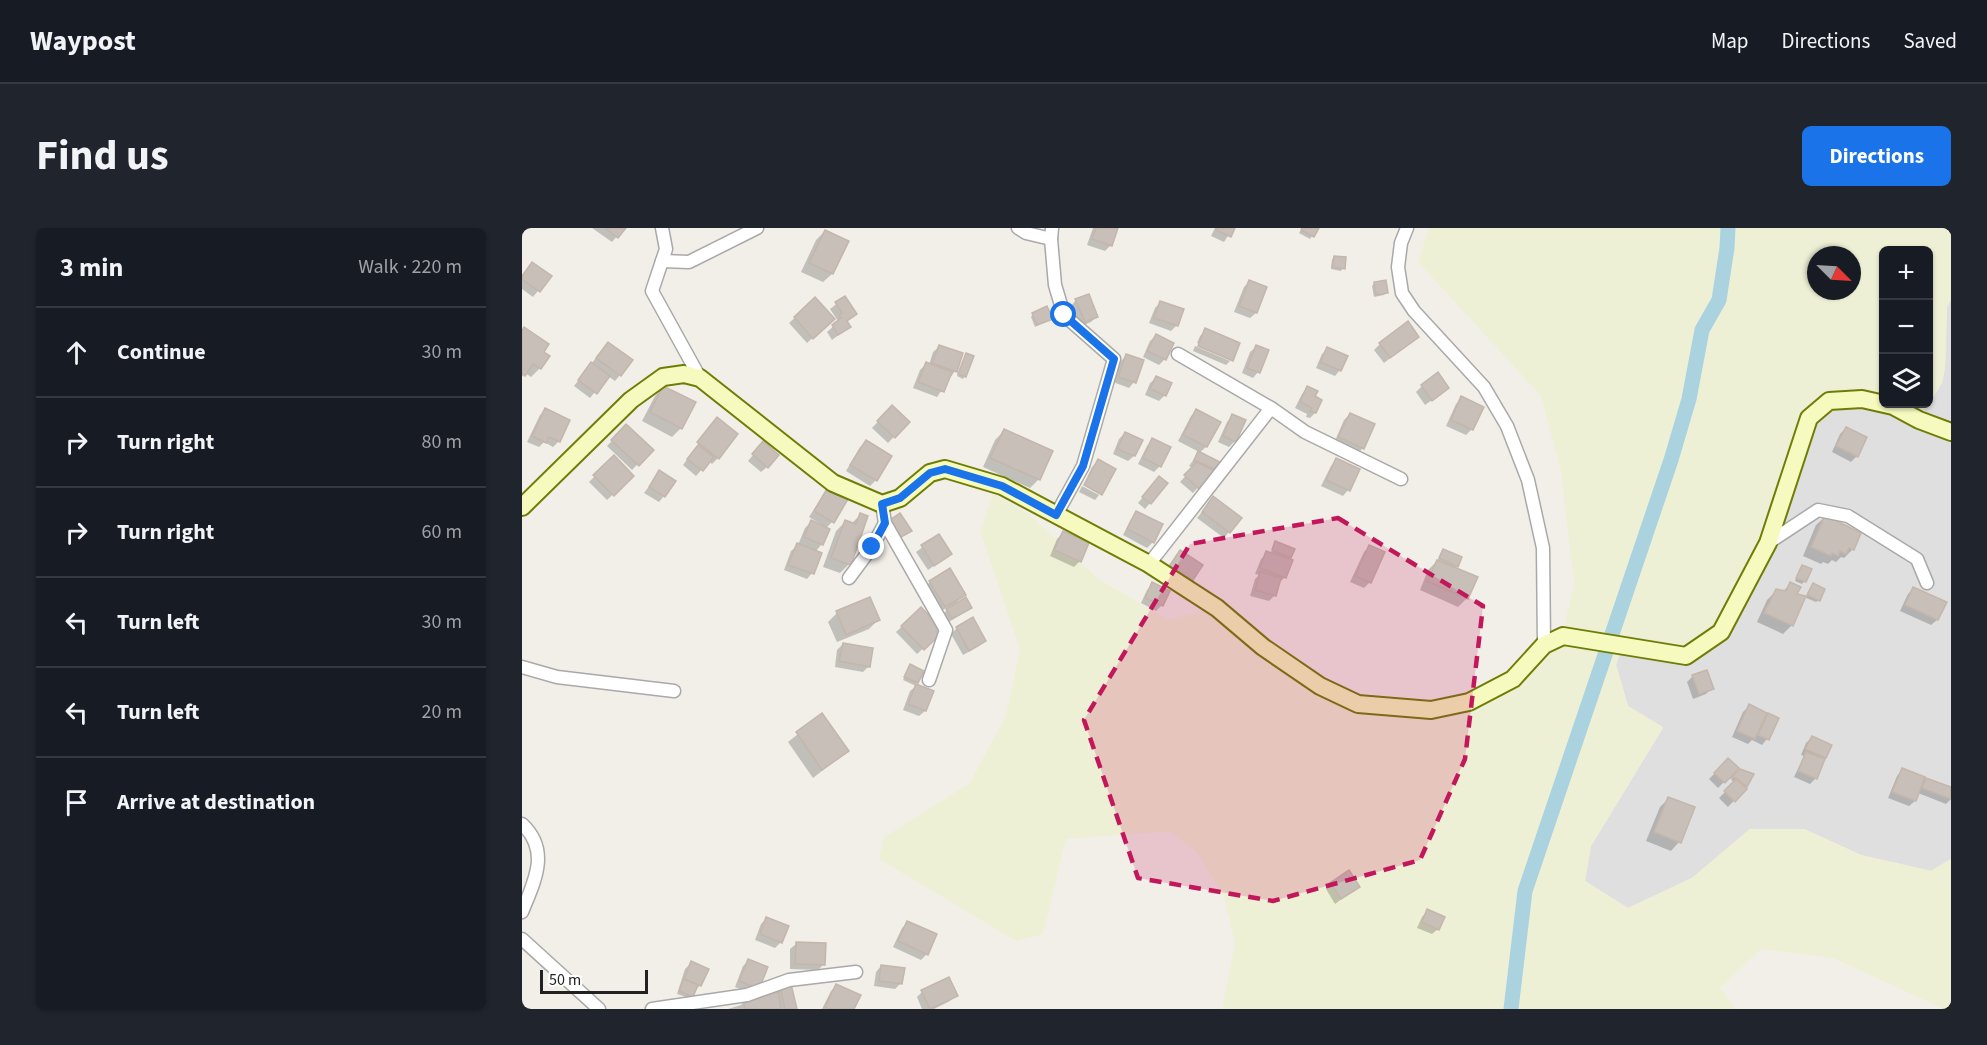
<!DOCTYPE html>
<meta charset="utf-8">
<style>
:root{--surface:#171b24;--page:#20242c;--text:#f1f3f6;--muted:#9ea1a6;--line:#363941;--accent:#1a73e8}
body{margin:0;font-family:"Source Sans 3",sans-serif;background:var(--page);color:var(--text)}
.controls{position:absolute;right:18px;top:18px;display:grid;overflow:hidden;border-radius:9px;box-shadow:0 2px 4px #0004}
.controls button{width:54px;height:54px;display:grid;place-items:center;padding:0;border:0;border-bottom:2px solid var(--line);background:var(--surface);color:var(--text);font:30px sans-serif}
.compass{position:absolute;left:1285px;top:18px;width:54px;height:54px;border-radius:50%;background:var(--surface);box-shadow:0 2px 4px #0004;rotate:114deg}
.scale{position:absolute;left:18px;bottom:15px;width:108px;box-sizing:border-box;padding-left:6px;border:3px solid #222;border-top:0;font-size:16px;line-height:21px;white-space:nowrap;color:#222;-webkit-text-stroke:4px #fff;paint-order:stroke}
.stop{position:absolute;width:18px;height:18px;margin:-14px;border:4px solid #1a73e8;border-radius:50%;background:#fff}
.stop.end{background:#1a73e8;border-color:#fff;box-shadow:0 2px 6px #0008}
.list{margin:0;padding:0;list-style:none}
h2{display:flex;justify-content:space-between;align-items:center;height:78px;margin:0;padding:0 24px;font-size:26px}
h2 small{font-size:20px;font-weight:400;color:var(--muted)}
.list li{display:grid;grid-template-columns:39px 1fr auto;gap:18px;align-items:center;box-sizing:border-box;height:90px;padding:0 24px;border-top:2px solid var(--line)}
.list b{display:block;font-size:22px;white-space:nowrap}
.list em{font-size:20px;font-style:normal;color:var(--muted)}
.icon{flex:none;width:33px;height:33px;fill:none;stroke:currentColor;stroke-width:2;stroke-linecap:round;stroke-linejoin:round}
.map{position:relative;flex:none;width:1429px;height:781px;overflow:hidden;border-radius:9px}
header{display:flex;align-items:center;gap:36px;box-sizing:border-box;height:84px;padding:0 30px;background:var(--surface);border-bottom:2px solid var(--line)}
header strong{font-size:28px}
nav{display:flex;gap:33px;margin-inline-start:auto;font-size:21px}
.intro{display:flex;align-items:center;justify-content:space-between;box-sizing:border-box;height:144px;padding:0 36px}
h1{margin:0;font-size:42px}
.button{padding:15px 27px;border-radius:9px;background:var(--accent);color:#fff;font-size:21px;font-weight:700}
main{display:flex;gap:36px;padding:0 36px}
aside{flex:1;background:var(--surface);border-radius:9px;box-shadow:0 2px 4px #0004}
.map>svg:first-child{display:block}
.residential{fill:#e0dfdf}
.farmland{fill:#eef0d5;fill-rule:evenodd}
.shadow{fill:#0003}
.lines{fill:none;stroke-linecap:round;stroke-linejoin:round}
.canal{stroke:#aad3df;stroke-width:15}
.building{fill:#c7bfb8;stroke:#c4b6ab;stroke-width:1.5}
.street-casing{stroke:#a9a9a9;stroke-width:15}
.secondary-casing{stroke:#707d05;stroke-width:20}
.street{stroke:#fff;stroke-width:12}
.secondary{stroke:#f7fabf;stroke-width:16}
.route{stroke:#1a73e8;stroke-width:8}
.marked{fill:#c2185b;fill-opacity:0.2;stroke:#c2185b;stroke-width:4.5;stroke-dasharray:12 8;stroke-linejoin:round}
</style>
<header>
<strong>Waypost</strong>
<nav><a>Map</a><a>Directions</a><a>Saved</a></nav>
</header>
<div class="intro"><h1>Find us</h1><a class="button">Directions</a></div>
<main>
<aside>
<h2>3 min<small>Walk · 220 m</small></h2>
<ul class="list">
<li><svg class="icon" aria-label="ahead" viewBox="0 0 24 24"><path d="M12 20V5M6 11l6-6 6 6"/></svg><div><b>Continue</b></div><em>30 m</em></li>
<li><svg class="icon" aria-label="right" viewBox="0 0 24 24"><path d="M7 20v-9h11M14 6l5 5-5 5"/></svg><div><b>Turn right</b></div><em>80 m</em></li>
<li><svg class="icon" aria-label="right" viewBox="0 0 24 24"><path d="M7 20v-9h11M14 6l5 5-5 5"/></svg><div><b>Turn right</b></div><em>60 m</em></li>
<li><svg class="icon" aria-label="left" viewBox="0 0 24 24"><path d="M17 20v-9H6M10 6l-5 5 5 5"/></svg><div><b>Turn left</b></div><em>30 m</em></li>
<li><svg class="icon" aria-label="left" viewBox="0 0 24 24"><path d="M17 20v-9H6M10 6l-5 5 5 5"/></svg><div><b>Turn left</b></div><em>20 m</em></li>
<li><svg class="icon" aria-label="arrive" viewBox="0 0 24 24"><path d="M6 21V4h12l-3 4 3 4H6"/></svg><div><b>Arrive at destination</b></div></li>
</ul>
</aside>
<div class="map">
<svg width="1429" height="781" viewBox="0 0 1429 781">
<rect width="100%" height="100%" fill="#f2efe9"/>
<path class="residential" d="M1429 71V631L1409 643 1339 627 1282 601H1228L1170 650 1106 680 1063 653 1069 618 1141 500 1106 478 1094 437 1100 419 1287 190 1307 173 1340 171 1397 191 1420 155 1423 140 1425 79Z"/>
<path class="farmland" d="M907 0H1429V71L1425 79 1423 140 1420 155 1397 192 1371 178 1307 173 1287 190 1246 315 1199 404 1164 428 1100 419 1094 437 1106 478 1141 499 1069 618 1063 653 1106 680 1170 650 1228 601H1282L1339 627 1409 643 1429 631V781H1422L1311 730 1239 721 1198 760 1214 781H700L713 715 702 669 675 624 648 603 544 611 521 706 494 713 357 631 362 609 448 555 484 487 498 422 458 303 471 266 508 287 575 350 646 392 695 380 836 476 947 474 1040 408 1052 357 1039 243 1019 168 896 34ZM1362 22H1406V176H1362ZM1294 27H1330V63H1294Z"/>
<g class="shadow">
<path d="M70 0H102L90 14Z"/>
<path d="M571 0H595L589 17 583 23 565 17Z"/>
<path d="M693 0H711L702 14 689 8Z"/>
<path d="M780 0H795L788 11 777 5Z"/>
<path d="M303 3 325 14 310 46 301 54 279 44 294 12Z"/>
<path d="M812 29 821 40 819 43 809 41 810 32Z"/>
<path d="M10 36 28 48 11 69 0 61V47Z"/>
<path d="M728 53 744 59 734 85 728 90 712 84 722 59Z"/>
<path d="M852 55 864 65 862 67 852 69 850 58Z"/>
<path d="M322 70 333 86 324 94 327 99 310 112 305 104 314 96 311 91 285 115 267 95 293 71 316 97 318 96 308 81Z"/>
<path d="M554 72 575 88 569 94 557 99 549 78Z"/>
<path d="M639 74 655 97 649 103 627 95 633 80Z"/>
<path d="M511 86 529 91 513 99 509 89Z"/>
<path d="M684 102 716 116 709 132V130L675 115 678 108Z"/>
<path d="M0 104 20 124 18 140 9 149 3 145 0 149Z"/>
<path d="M634 108 643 131 637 137 621 129 628 113Z"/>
<path d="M895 109 862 135 852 122 858 116Z"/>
<path d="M673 118 708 133 704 137 671 123Z"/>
<path d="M417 119 433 143 415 169 391 160 398 142 404 136 407 137 411 124Z"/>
<path d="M734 119 736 144 731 150 720 145 728 124Z"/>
<path d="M806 121 818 142 813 148 794 140 800 126Z"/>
<path d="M80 122 98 147 93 153 86 148 68 170 52 158Z"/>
<path d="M444 127 443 148 441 151 435 148Z"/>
<path d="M605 127 612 154 607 160 591 154 599 133Z"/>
<path d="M634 150 643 167 637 173 623 167 628 155Z"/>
<path d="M900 158 920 165 903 177 894 164Z"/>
<path d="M142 159 159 200 150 209 120 193 133 168Z"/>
<path d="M785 160 791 169 793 185 788 190 784 189 785 186 773 180 780 166Z"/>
<path d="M940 170 950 201 944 207 924 198 934 176Z"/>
<path d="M370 179 386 194 366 215 350 200Z"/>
<path d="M23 182 37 213 31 219 22 214 17 219 5 214 18 187Z"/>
<path d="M675 182 697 194 684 219 677 225 693 241 671 265 658 254 671 240 667 238 677 224 656 213 669 188Z"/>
<path d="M828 186 841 220 835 226 812 215 822 192Z"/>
<path d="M710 188 713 213 707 219 696 214 705 194Z"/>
<path d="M190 197 214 207 196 230 190 236 187 233 174 248 161 237Z"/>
<path d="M104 198 129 222 110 242 85 218Z"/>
<path d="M1324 200 1335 228 1329 234 1310 224 1318 206Z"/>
<path d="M482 203 517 251 508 260 461 239 473 212Z"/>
<path d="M603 205 619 213 612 228 606 233 591 226 597 211Z"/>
<path d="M631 212 638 238 632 244 616 236 625 218Z"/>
<path d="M344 214 354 252 348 258 324 243 338 219Z"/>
<path d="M236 221 245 239 239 244 226 233Z"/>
<path d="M92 229 110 248 85 272 67 254Z"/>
<path d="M815 232 836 242 826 262 821 268 799 258 809 238Z"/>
<path d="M576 233 579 265 562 256 570 239Z"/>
<path d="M138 244 142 268 137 274 122 265Z"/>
<path d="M632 256 628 275 623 281 616 275Z"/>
<path d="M560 258 577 267 573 272 557 264Z"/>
<path d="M306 261 310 294 304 300 300 316 293 324 290 345 285 351 262 342 269 323 276 317 283 300 289 294 299 299 300 297 287 289 301 267Z"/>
<path d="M691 270 707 304 702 310 675 290Z"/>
<path d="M614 285 631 314 625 320 601 307 609 291Z"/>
<path d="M338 287 327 336 318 345 301 339 314 303 323 294 329 296Z"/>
<path d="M1303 289 1331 321 1322 330 1319 329 1314 334 1310 332 1306 336 1301 334 1299 336 1281 328 1294 297Z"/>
<path d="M541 305 558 333 552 339 528 328 535 311Z"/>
<path d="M416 308 428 326 406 342 394 324Z"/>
<path d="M754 315 768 329 765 332 763 349 757 355 753 367 747 373 728 368 733 351 737 347 733 346 739 331 745 325 748 326Z"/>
<path d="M847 319 848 354 842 360 828 354 842 324Z"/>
<path d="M921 322 934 338 932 341 945 370 936 379 898 362 906 342 915 333Z"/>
<path d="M1278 341 1283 353 1280 356 1273 353Z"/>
<path d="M408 354 442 367 431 377 448 380 424 396 419 388 430 377 417 384 402 360Z"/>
<path d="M631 356 640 377 634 383 619 375 625 362Z"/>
<path d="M1269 356 1273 367 1284 369 1291 357 1297 372 1294 374 1282 369 1270 397 1261 406 1235 394 1245 372 1254 363 1260 364Z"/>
<path d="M1392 360 1415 392 1409 397 1378 383 1386 366Z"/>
<path d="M399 381 420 403 395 426 374 404Z"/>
<path d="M315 385 356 392 347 401 315 414 306 394Z"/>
<path d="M435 400 463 413 457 418 441 427 429 406Z"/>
<path d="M321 416 347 438 341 444 313 439 315 422Z"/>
<path d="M388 438 400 443 393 457 410 464 403 483 397 488 381 482 388 463 394 458 381 452Z"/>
<path d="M1171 448 1190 460 1184 466 1171 471 1165 454Z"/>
<path d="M1227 478 1255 491 1245 511 1240 517 1230 512 1226 516 1210 509 1221 484Z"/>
<path d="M300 487 325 523 291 550 266 514Z"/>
<path d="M1290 509 1308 517 1294 550 1288 556 1272 549 1282 528 1279 527 1284 515Z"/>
<path d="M1206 532 1215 541 1196 560 1187 551Z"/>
<path d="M1380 542 1429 561V571L1424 576 1396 565 1393 573 1387 578 1366 570 1375 548Z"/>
<path d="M1218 543 1229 547 1223 561 1206 579 1197 570 1213 554 1209 552Z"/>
<path d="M1147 570 1171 580 1157 614 1149 623 1124 613 1138 579Z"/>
<path d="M809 656 836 659 813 676 804 661Z"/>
<path d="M905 683 916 701 910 706 895 700 900 689Z"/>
<path d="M245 690 259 714 253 720 233 712 239 696Z"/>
<path d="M385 695 405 726 399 732 371 719 380 700Z"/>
<path d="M274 716 302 736 296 742 268 741V721Z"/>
<path d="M227 733 244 740 230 765 213 759 221 738Z"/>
<path d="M169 735 178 757 167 770 155 766 163 741Z"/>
<path d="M359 738 379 755 373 761 352 758 354 744Z"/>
<path d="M314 758 331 781H300L309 763Z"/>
<path d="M259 760 273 781H206L219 777 222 774 253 766Z"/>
<path d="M400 764 434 767 428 773 412 781H400L395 769Z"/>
</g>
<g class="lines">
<path class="canal" d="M989 781 1003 663 1149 232 1167 171 1180 102 1197 72 1205 20 1206 0"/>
</g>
<g class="building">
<path d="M83 0H104L96 10Z"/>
<path d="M574 0H596L590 18 570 11Z"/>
<path d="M695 0H713L709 9 694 2Z"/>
<path d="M780 0H797L792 9 779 2Z"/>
<path d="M303 2 327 13 311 46 287 35Z"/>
<path d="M812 28 824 29 823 41 810 39Z"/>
<path d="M10 34 30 48 18 64 0 51V48Z"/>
<path d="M727 52 745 59 735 85 717 78Z"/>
<path d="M864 52 866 65 854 67 852 54Z"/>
<path d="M567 66 576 89 563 94 553 71Z"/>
<path d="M323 68 335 86 325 93 329 99 316 107 310 97 319 90 317 87 320 85 313 74Z"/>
<path d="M293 69 313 91 291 111 272 89Z"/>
<path d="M638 73 662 81 656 98 632 90Z"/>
<path d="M525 78 531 91 515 97 510 85Z"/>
<path d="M886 93 897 109 868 130 857 115Z"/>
<path d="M2 99 27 116 22 124 28 128 19 141 11 136 3 148 0 145V103Z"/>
<path d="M683 100 718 115 711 133 676 118Z"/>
<path d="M634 106 652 115 644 132 625 123Z"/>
<path d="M86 114 111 132 99 148 74 130Z"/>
<path d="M417 117 441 125 435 144 410 135Z"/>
<path d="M734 117 747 122 738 145 725 140Z"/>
<path d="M805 119 826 128 819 143 798 134Z"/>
<path d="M444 125 452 128 444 149 436 146Z"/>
<path d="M604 126 622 132 614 155 596 149Z"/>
<path d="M69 134 88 148 75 166 56 152Z"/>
<path d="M404 134 430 144 422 164 396 154Z"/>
<path d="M916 144 927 160 910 173 899 157Z"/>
<path d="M634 148 650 155 644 168 628 161Z"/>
<path d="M141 158 174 174 160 201 128 184Z"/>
<path d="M785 158 796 163 793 168 800 172 794 185 788 183 790 180 778 174Z"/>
<path d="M939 168 962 179 951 202 929 192Z"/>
<path d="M370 177 388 194 373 210 355 193Z"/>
<path d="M23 180 48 192 38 214 27 209 24 215 10 208Z"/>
<path d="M674 181 699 194 685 219 661 207Z"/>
<path d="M828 185 853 196 842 221 816 209Z"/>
<path d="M710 186 724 192 714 214 701 208Z"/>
<path d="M195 189 216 206 197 231 175 214Z"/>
<path d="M104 196 132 222 117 238 89 212Z"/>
<path d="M1324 199 1345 209 1336 229 1314 218Z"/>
<path d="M482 201 531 223 518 252 468 230Z"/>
<path d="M603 204 621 212 613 228 595 221Z"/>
<path d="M630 210 649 219 639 239 621 230Z"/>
<path d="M344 212 370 228 355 253 328 237Z"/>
<path d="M241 213 257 227 246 240 230 226Z"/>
<path d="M176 217 192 229 181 243 165 231Z"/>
<path d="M676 223 698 234 694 242 672 232Z"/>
<path d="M92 227 112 248 92 268 71 247Z"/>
<path d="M814 230 838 241 828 263 804 252Z"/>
<path d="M576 231 594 241 580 267 562 257Z"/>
<path d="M675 234 693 243 677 261 662 247Z"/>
<path d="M137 242 154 253 143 269 127 259Z"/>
<path d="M637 248 646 255 629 276 620 269Z"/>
<path d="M306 259 326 271 312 295 292 283Z"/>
<path d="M691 268 720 290 708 305 680 284Z"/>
<path d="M614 283 641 296 632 315 605 301Z"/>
<path d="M338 285 346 288 329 337 309 330 323 292 334 296Z"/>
<path d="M378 285 390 303 379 309 368 292Z"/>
<path d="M1303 287 1339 305 1332 322 1327 320 1324 326 1318 323 1316 328 1310 325 1309 328 1289 319Z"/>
<path d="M289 292 308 301 301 317 282 309Z"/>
<path d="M541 303 567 315 559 334 532 322Z"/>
<path d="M417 306 430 326 412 338 399 317Z"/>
<path d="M753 313 773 321 769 330 750 322Z"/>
<path d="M275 315 300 325 292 346 266 337Z"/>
<path d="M847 317 863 324 849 355 833 348Z"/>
<path d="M921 321 940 329 936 339 917 330Z"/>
<path d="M658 322 681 337 667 358 644 343Z"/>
<path d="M744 323 771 332 764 350 738 340Z"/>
<path d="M915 332 956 349 946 371 905 353Z"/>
<path d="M1280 337 1290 341 1284 354 1274 350Z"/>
<path d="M428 340 444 367 423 379 407 353Z"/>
<path d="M738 344 759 350 754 368 733 362Z"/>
<path d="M630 354 648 363 641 378 623 370Z"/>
<path d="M1268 354 1279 359 1275 366 1284 368 1271 398 1242 385 1254 361 1264 363Z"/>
<path d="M1291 355 1303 361 1298 373 1285 367Z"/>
<path d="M1391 359 1425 374 1416 392 1383 377Z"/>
<path d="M348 369 358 392 324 407 314 383Z"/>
<path d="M444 369 450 380 430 391 424 381Z"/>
<path d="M399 379 422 403 402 422 379 398Z"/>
<path d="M451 389 464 413 447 423 434 399Z"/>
<path d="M321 415 351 420 348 439 317 433Z"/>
<path d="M388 436 402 443 396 455 382 449Z"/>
<path d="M1185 442 1192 461 1177 466 1170 447Z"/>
<path d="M394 456 412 463 404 483 386 476Z"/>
<path d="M1227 476 1245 485 1233 511 1215 503Z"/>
<path d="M300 485 327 523 300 542 274 504Z"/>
<path d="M1246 485 1257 490 1247 512 1236 507Z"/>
<path d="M1290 508 1310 517 1304 530 1283 521Z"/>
<path d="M1284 524 1303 531 1295 551 1276 543Z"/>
<path d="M1206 530 1217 540 1203 555 1192 545Z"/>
<path d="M1380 540 1403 549 1394 573 1370 564Z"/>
<path d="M1218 541 1232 546 1225 559 1214 550H1209Z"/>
<path d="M1404 550 1429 559V571L1400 560Z"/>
<path d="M1214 551 1225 561 1213 574 1202 563Z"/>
<path d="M1146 569 1173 579 1159 615 1132 604Z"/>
<path d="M827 642 838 659 819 671 808 655Z"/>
<path d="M905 681 923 689 917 702 900 694Z"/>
<path d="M244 689 267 698 260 715 238 706Z"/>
<path d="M385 693 415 706 406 727 376 713Z"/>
<path d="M274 714 304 715 303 737 273 736Z"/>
<path d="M226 731 246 739 237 761 217 753Z"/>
<path d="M169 733 187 741 179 758 162 751Z"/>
<path d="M359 737 383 740 380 756 357 753Z"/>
<path d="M427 749 436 768 408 781 399 762Z"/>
<path d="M162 751 176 757 171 769 157 763Z"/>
<path d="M269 756 275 781H263L258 759Z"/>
<path d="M314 756 339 767 332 781H307L303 779Z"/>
<path d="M256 764 259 781H223L221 772Z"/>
</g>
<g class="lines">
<g class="street-casing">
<g id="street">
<path d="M140 0 144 21 130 63 178 150"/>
<path d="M496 0 504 5 529 11"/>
<path d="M530 0 529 11 533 57 542 87 592 131 561 238 534 287"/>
<path d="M885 0 879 15 876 39 880 65 892 83 962 159 985 198 1006 252 1021 320 1022 417"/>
<path d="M140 33 167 34 235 0"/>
<path d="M656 126 749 180 783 204 879 251"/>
<path d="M360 276 363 295 424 402 407 452"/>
<path d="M1246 315 1296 282 1326 288 1395 331 1405 355"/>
<path d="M627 336 749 180"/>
<path d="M327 350 350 319 363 295"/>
<path d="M0 439 35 449 152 463"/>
<path d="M0 596C29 623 12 654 0 684"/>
<path d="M0 711 77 781"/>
<path d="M130 781 225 767 267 752 334 744"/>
</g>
</g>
<g class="secondary-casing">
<path id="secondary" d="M0 279 109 172 141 149 162 146 178 150 311 255 360 276 378 270 408 245 423 241 480 258 627 336 695 380 741 419 798 458 836 476 909 482 947 474 991 451 1022 417 1041 408 1164 428 1199 404 1246 315 1287 190 1307 173 1340 171 1371 178 1397 192 1429 204"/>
</g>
<use href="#street" class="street"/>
<use href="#secondary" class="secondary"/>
</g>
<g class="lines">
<path class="route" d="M350 319 363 295 360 276 378 270 408 245 423 241 480 258 534 287 561 238 592 131 542 87"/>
</g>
<path class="marked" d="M816 290 961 378 943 531 898 632 751 673 616 650 562 492 668 316Z"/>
</svg>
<div class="controls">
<button>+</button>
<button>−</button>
<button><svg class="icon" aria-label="layers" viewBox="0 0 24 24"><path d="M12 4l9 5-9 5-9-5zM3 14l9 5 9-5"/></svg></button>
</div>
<svg class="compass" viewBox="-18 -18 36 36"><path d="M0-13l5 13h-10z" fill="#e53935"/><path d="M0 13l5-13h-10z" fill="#9ea1a6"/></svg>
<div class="scale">50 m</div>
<div class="stop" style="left:542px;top:87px"></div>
<div class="stop end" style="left:350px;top:319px"></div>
</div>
</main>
